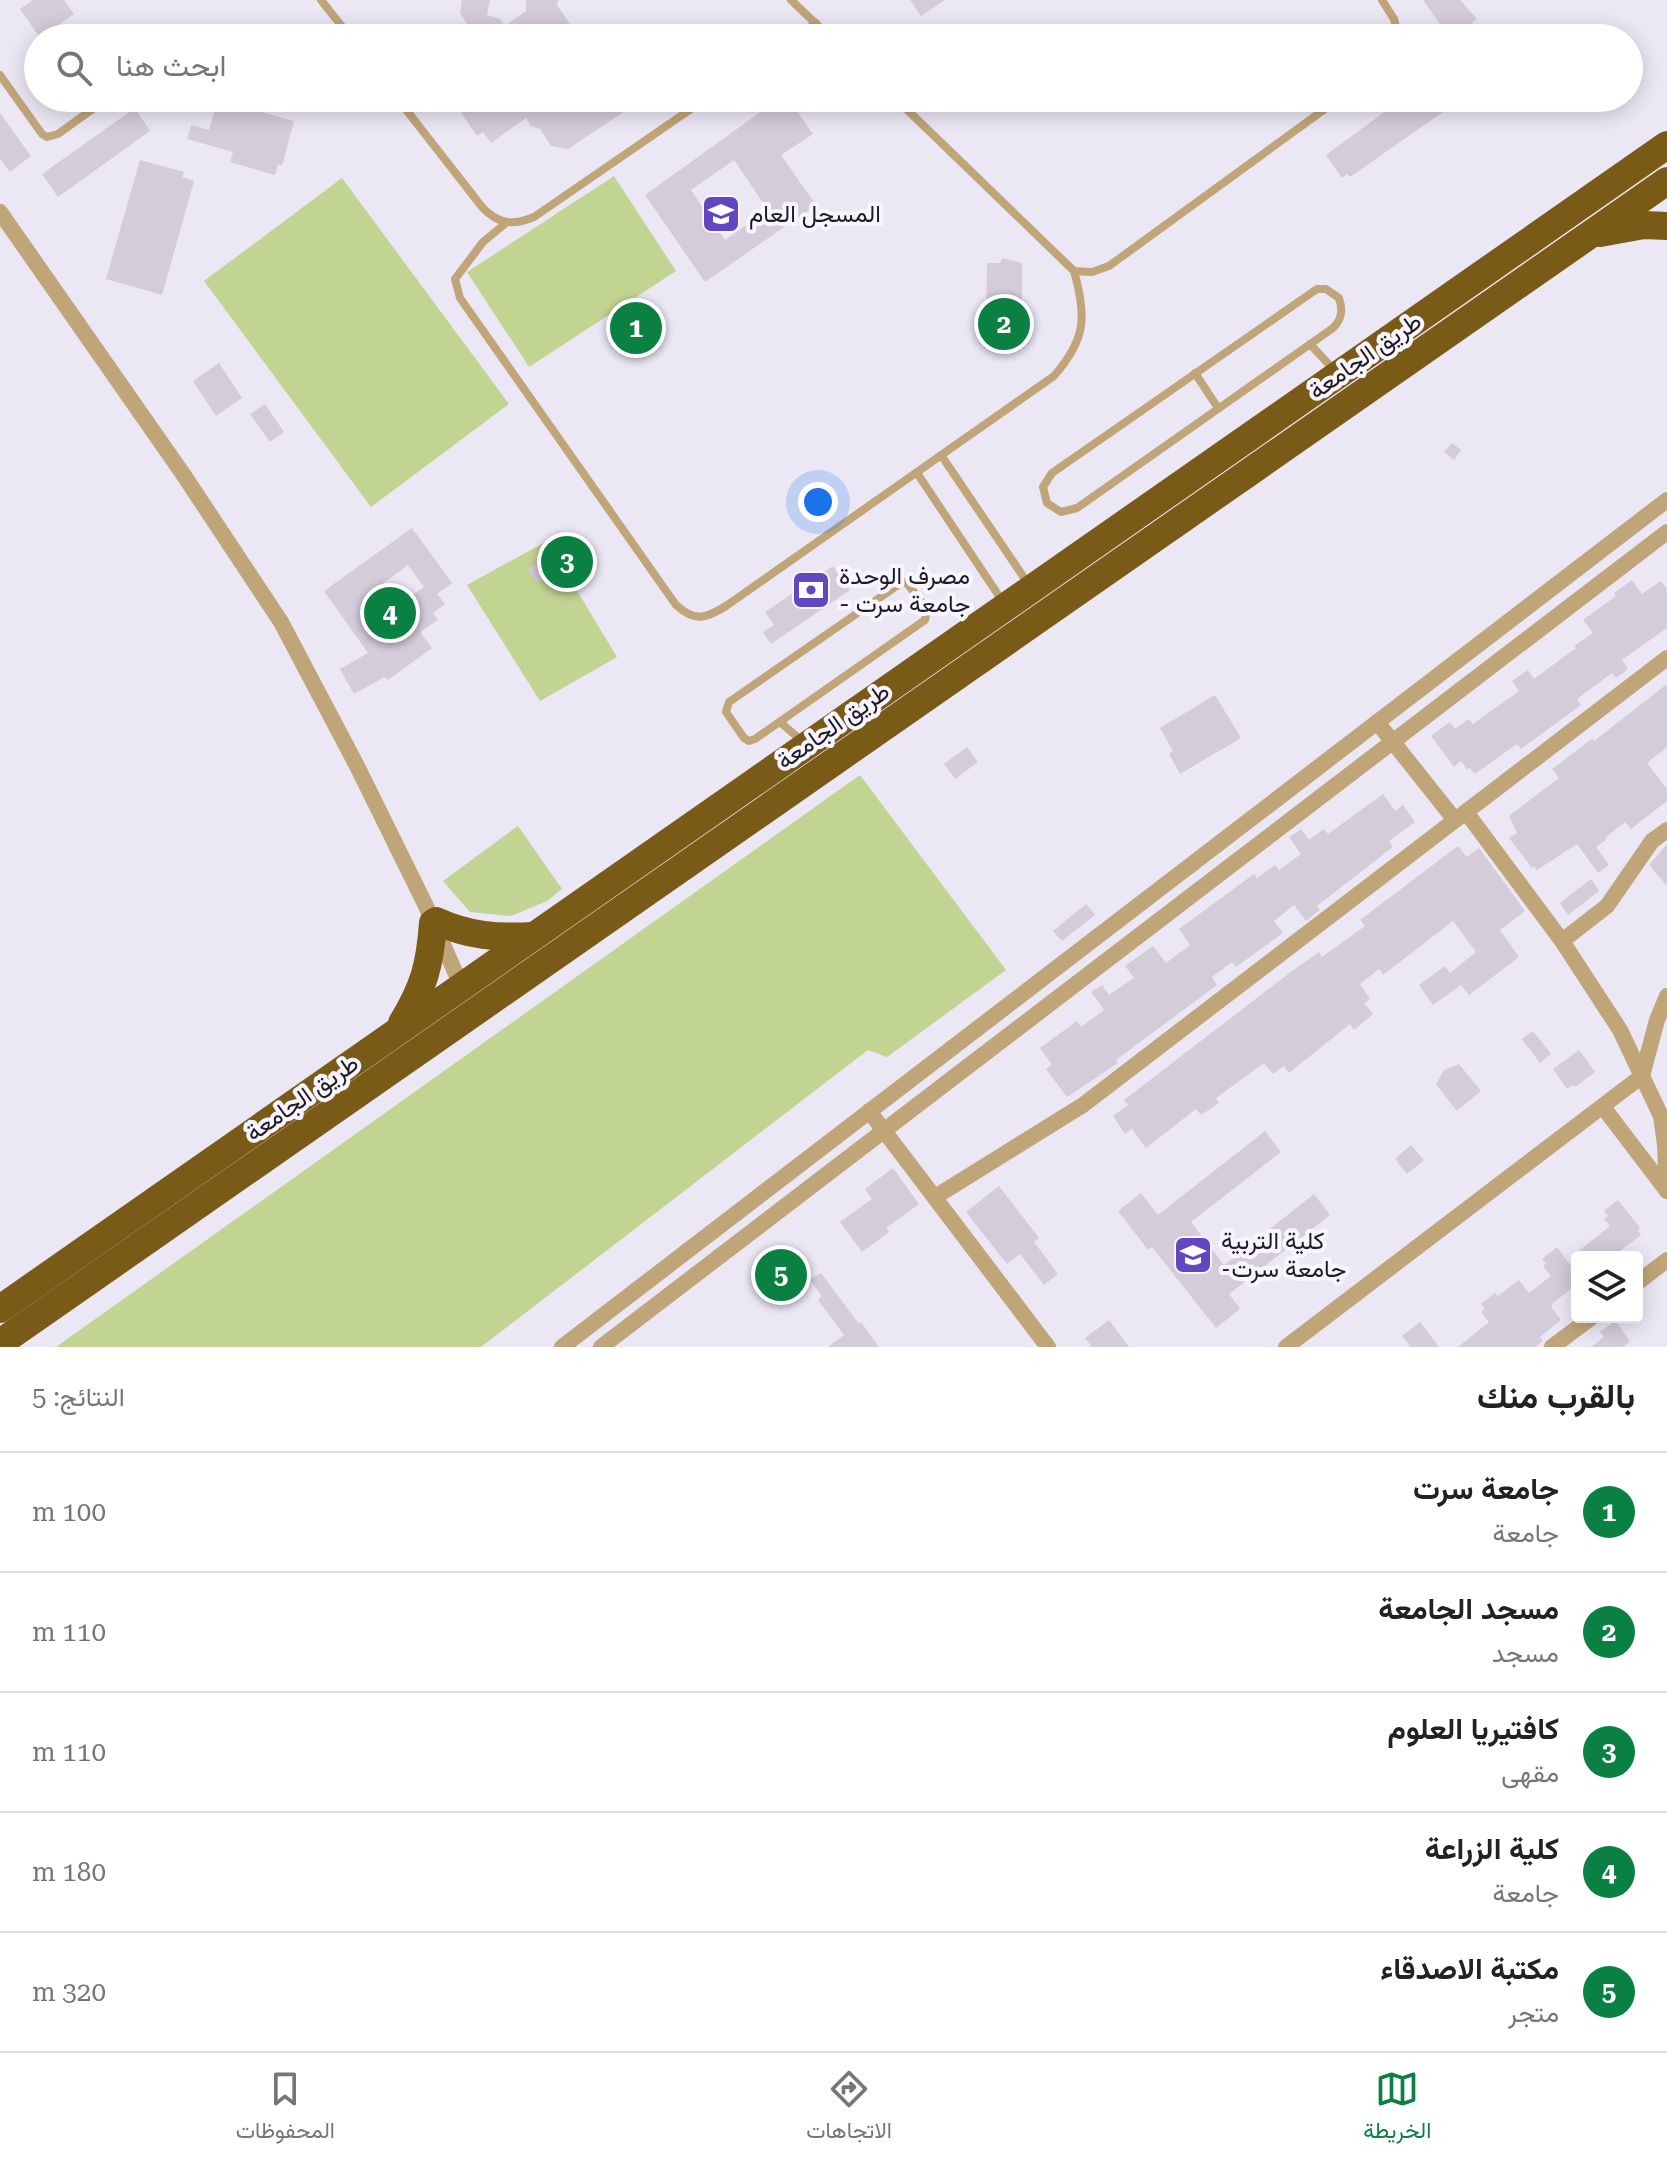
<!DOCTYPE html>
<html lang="ar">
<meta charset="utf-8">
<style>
:root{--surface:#fff;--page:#f6f6f6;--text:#222;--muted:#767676;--line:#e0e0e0;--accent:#0b8043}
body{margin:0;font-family:"Roboto Serif",Vazirmatn,serif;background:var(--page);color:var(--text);direction:rtl}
.controls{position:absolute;right:24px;bottom:24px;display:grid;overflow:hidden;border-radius:8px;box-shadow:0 4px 20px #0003}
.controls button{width:72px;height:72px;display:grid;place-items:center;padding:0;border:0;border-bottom:2px solid var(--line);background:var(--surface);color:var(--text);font:40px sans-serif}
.you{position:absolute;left:818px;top:502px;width:28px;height:28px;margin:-20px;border:6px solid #fff;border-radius:50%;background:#1a73e8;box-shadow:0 0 0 12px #1a73e833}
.badge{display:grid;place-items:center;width:52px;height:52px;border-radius:50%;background:var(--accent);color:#fff;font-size:26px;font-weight:700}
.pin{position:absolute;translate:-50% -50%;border:4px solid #fff;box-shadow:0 2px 8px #0006}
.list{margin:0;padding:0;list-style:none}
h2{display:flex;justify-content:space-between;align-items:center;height:104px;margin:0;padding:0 32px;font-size:34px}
h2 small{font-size:26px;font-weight:400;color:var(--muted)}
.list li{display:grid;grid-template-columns:52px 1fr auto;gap:24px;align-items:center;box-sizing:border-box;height:120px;padding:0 32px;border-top:2px solid var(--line)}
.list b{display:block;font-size:30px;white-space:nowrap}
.list p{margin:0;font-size:26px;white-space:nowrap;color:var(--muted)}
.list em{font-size:26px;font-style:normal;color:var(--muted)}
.icon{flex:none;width:44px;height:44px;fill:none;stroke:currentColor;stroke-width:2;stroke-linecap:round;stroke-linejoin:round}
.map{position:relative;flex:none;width:1667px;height:1347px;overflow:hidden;direction:ltr}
.search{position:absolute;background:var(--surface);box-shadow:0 4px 20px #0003;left:24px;right:24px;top:24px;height:88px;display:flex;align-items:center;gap:20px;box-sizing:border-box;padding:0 28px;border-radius:44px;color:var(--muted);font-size:30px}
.sheet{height:704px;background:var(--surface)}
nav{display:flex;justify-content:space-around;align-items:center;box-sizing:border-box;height:112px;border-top:2px solid var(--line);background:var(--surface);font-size:22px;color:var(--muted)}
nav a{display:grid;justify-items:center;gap:4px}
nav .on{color:var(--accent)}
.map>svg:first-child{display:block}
.green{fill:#c2d492}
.building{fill:#d4ccd9;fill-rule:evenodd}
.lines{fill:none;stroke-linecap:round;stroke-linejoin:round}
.lane{stroke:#bfa578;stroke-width:8}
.street{stroke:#bfa578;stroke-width:16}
.highway{stroke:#7a5a17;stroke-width:28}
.labels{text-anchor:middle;stroke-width:8;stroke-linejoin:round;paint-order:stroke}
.poi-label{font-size:24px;fill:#1d1c21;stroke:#f8f5fe;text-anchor:start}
.street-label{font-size:24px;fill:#1d1c21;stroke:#f8f5fe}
</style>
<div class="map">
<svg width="1667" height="1347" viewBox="0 0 1667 1347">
<rect width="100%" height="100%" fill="#ece7f5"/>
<g class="green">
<path d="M614 176 676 271 529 367 467 272Z"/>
<path d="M342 178 509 404 371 507 204 281Z"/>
<path d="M547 541 617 657 540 701 467 585Z"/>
<path d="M860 775 1006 970 887 1057 868 1050 481 1347H56Z"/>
<path d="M518 826 562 889 547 901 511 916 470 912 443 881Z"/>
</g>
<g class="building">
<path d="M33 0H64L74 14 40 38 20 9Z"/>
<path d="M462 0H490L487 15 500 19 505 26 526 11V0H558L557 5 580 38H471V30L460 13Z"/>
<path d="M910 0H945L921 16Z"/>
<path d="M1423 0H1460L1477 19 1472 22 1476 27 1460 38H1450Z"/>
<path d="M451 98H645L568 149 551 146 540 129 531 126 526 118 491 143 483 132 477 136Z"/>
<path d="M780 98H788L813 134 781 155 816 205 705 282 645 195ZM734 160 768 210 725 240 691 190Z"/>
<path d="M1408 98H1463L1350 177 1347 174 1342 178 1326 155 1387 110 1389 112Z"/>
<path d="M218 100 294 121 282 166 278 164 275 175 230 162 233 152 187 139 191 125 209 130Z"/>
<path d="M135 108 150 131 58 197 42 174Z"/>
<path d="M0 113 31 156 10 172 0 159Z"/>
<path d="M140 160 184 172 182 177 194 181 162 295 106 279Z"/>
<path d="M1002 258 1022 263V319H1001L986 325 987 263H1000Z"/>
<path d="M219 363 242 398 216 416 193 381Z"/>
<path d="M265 404 284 432 270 442 250 414Z"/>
<path d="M1452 443 1461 450 1454 460 1444 452Z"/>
<path d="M412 528 452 583 437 594 445 604 433 613 438 620 420 632 432 648 388 680 385 677 354 694 340 669 368 653 324 591ZM408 565 424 587 382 618 366 596Z"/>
<path d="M554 545 566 564 537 583 528 569 537 563 534 558Z"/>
<path d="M833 566 850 590 771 644 763 632 774 625 765 612Z"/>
<path d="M1632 580 1642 594 1661 581 1667 589V628L1622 660 1628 669 1616 678 1612 673 1577 699 1581 705 1521 749 1517 744 1475 774 1470 768 1467 770 1461 761 1454 767 1431 736 1450 722 1455 729 1469 719 1473 724 1519 691 1512 681 1528 670 1534 679 1576 648 1574 646 1593 633 1583 620 1616 596 1614 593Z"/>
<path d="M1667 684V747L1647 763 1667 789V801L1631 829 1625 822 1605 838 1606 840 1596 847 1609 865 1598 873 1577 844 1537 870 1534 866 1532 868 1509 838 1517 833 1509 816 1559 778 1552 769 1593 738 1594 741Z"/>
<path d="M1215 695 1241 738 1180 774 1169 754 1173 751 1160 728Z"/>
<path d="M967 747 978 762 955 779 944 764Z"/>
<path d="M1383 794 1395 811 1403 805 1415 822 1389 841 1393 847 1317 906 1320 910 1306 921 1294 905 1274 921 1283 933 1236 967 1232 962 1212 977 1217 985 1116 1060 1118 1063 1067 1097 1046 1069 1052 1065 1040 1048 1077 1021 1081 1027 1104 1010 1091 992 1102 985 1109 995 1134 978 1125 966 1153 946 1166 963 1190 945 1179 929 1254 874 1257 878 1275 865 1279 870 1301 854 1289 837 1301 829 1309 840 1324 829 1328 834Z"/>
<path d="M1667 844V886L1649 865Z"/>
<path d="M1458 846 1467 857 1479 848 1525 911 1500 930 1519 957 1469 995 1461 985 1433 1005 1419 985 1445 966 1450 973 1476 952 1453 921 1383 975 1379 969 1360 984 1370 999 1364 1003 1373 1014 1354 1030 1350 1024 1289 1073 1284 1066 1273 1074 1264 1063 1216 1098 1219 1103 1201 1115 1196 1109 1146 1148 1132 1129 1125 1134 1113 1116 1128 1105 1124 1100 1292 971 1319 952 1322 957 1365 926 1360 920Z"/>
<path d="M1591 879 1599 891 1568 915 1560 903Z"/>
<path d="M1086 904 1095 915 1062 941 1053 931Z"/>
<path d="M1533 1031 1551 1054 1540 1063 1522 1039Z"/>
<path d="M1579 1050 1595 1072 1575 1087 1573 1085 1567 1089 1553 1069Z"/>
<path d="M1459 1064 1481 1091 1457 1111 1436 1084 1444 1070Z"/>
<path d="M1265 1131 1281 1152 1191 1222 1224 1265 1314 1194 1330 1215 1229 1294 1240 1309 1216 1328 1152 1247 1148 1250 1118 1211 1141 1193 1158 1215Z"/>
<path d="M1411 1145 1424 1160 1407 1174 1395 1159Z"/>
<path d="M893 1168 919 1204 886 1228 889 1232 862 1252 840 1222 872 1199 865 1189Z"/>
<path d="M999 1186 1039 1238 1034 1242 1058 1274 1044 1285 1020 1254 1007 1264 966 1212Z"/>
<path d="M1618 1200 1640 1228 1638 1230 1641 1235 1612 1257H1571L1610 1226 1604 1219 1608 1216 1604 1211Z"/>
<path d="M1557 1247 1572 1267 1570 1269 1577 1278V1284L1552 1304V1308L1561 1320 1540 1337 1543 1341 1535 1347H1458L1489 1322 1481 1312 1485 1309 1481 1304 1495 1293 1498 1296 1519 1280 1529 1293 1551 1276 1543 1266 1546 1263 1542 1259Z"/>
<path d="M821 1273 859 1324 861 1322 879 1347H828L844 1335 818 1300 822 1296 810 1280Z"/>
<path d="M1109 1320 1129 1347H1092L1085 1338Z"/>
<path d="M1615 1321 1630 1341 1623 1347H1591L1604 1337 1600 1332Z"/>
<path d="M1420 1322 1430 1335 1439 1347H1411L1402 1336Z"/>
</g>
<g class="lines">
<g class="lane">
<path d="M321 0 351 38"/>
<path d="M791 0 831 38"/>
<path d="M1382 0 1394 19 1399 38"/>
<path d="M794 38 816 23"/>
<path d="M0 75 42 134 47 137 58 134 108 98"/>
<path d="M397 98 482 207C498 224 512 226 534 217L707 98"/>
<path d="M895 98 1074 271 1092 272 1109 266 1340 98"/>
<path d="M506 223 483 242 455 279 460 298 676 605C695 622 705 619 726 606L1054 376C1086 339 1087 317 1074 271"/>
<path d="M1317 289H1326L1339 298C1343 310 1342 319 1333 328L1077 508 1061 512 1047 503 1043 487 1052 473Z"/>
<path d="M1310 344 1335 371"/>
<path d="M1195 373 1218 408"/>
<path d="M941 455 1029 585"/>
<path d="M917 473 1003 602"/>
<path d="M906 582 927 609 925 620 755 739 749 741 744 738 726 712 729 702 901 583Z"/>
<path d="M780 722 803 742"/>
</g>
<g class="street">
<path d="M0 212 183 474 281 622 357 766 425 904 464 992"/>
<path d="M1377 722 1455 820"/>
<path d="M1466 812 1562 941 1620 1030 1661 1116 1665 1145 1667 1191"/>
<path d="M1562 941 1607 906 1652 841 1667 830"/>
<path d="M1603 1107 1667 1191"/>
<path d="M869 1111 1048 1347"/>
<path d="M935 1197 1083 1105 1667 658"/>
<path d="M1637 1283 1667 1260"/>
<path d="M562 1347 1667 500"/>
<path d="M601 1347 1667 532"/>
<path d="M1286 1347 1642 1076 1657 1020 1667 996"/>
<path d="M1552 1347 1592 1317"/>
</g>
<g class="highway">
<path d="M1600 233 1644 225 1667 226"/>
<path d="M436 921C469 936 497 938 533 936"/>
<path d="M402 1023C424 987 430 965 433 923"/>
<path d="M0 1309 1667 145"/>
<path d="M0 1343 1667 181"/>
</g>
</g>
<defs>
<g id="university-square" transform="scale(2)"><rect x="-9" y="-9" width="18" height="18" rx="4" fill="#6247c0" stroke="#f8f5fe"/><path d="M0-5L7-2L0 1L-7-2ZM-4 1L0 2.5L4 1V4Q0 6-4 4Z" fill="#fff"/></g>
<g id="bank-square" transform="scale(2)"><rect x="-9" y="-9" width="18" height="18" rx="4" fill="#6247c0" stroke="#f8f5fe"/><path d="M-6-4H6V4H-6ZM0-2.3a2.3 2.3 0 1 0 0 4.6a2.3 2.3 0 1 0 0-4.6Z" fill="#fff"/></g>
</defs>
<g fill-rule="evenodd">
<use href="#university-square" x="721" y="214"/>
<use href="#bank-square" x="811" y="590"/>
<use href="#university-square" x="1193" y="1255"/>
</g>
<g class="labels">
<g class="poi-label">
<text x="749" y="222">المسجل العام</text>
<text x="839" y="584">مصرف الوحدة<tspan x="839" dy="28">- جامعة سرت</tspan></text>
<text x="1221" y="1249">كلية التربية<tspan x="1221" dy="28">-جامعة سرت</tspan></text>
</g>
<g class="street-label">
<text transform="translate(1365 356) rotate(-35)" y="8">طريق الجامعة</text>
<text transform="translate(833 726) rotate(-35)" y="8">طريق الجامعة</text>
<text transform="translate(302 1098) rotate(-35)" y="8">طريق الجامعة</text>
</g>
</g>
</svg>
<div class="controls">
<button><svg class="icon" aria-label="layers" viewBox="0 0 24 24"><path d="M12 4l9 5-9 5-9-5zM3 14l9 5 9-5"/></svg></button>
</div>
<div class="you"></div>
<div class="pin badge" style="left:636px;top:328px">1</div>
<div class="pin badge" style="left:1004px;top:324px">2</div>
<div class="pin badge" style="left:567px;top:562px">3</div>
<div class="pin badge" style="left:390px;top:613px">4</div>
<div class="pin badge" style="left:781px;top:1275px">5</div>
<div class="search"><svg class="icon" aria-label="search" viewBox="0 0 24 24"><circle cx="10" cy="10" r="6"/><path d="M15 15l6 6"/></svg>ابحث هنا</div>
</div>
<section class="sheet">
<h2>بالقرب منك<small>النتائج: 5</small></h2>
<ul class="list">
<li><span class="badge">1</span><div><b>جامعة سرت</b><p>جامعة</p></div><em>100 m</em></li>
<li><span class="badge">2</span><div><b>مسجد الجامعة</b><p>مسجد</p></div><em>110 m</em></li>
<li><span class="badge">3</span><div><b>كافتيريا العلوم</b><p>مقهى</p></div><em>110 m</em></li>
<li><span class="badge">4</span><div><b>كلية الزراعة</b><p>جامعة</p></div><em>180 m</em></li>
<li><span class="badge">5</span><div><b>مكتبة الاصدقاء</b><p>متجر</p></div><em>320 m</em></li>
</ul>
</section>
<nav>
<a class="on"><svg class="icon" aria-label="map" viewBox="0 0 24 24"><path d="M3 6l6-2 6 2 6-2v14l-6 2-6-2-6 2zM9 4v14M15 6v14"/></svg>الخريطة</a>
<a><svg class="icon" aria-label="directions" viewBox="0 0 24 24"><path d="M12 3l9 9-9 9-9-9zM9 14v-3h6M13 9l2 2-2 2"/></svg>الاتجاهات</a>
<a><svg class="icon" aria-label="saved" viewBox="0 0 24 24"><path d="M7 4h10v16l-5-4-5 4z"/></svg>المحفوظات</a>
</nav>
